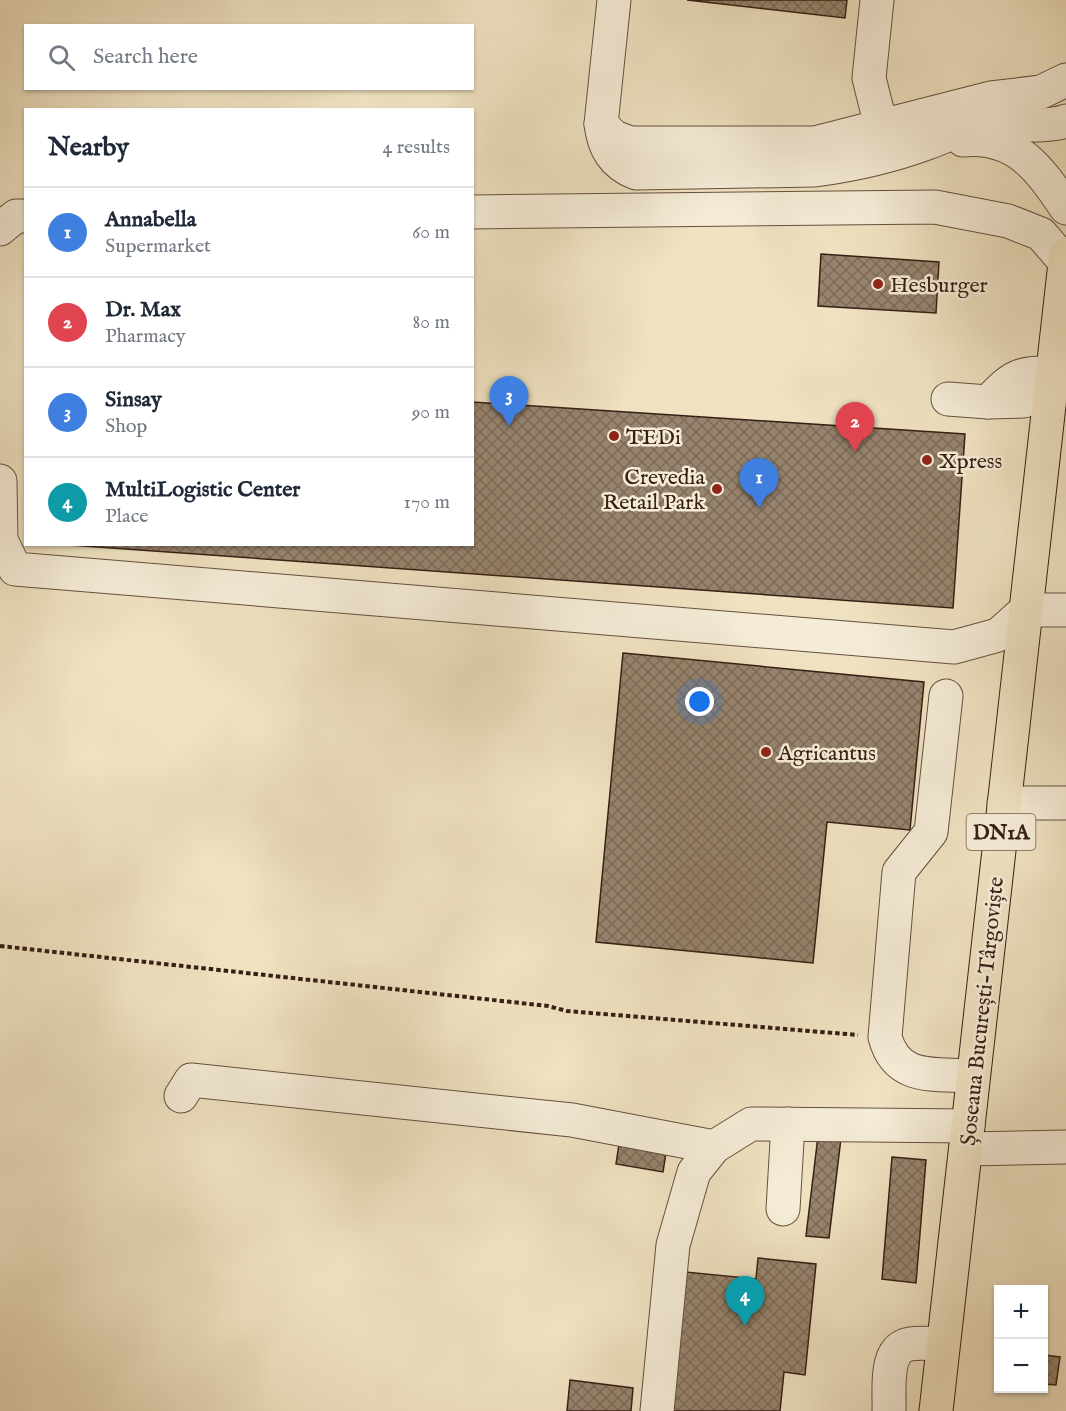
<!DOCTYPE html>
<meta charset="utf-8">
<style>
:root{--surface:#fff;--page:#f6f6f7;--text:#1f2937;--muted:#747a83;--line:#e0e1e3;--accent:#8f2418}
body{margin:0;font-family:"IM FELL English",serif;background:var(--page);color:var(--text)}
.controls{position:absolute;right:18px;bottom:18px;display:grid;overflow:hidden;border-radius:0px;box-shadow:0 2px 4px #0004}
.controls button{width:54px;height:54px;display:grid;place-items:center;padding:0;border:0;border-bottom:2px solid var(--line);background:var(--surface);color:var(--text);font:30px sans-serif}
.you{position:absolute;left:700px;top:702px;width:21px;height:21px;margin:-15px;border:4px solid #fff;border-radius:50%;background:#1a73e8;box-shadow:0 0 0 9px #1a73e833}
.badge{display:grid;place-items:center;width:39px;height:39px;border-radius:50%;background:var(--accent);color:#fff;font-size:20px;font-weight:700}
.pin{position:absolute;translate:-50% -50px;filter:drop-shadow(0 2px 3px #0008)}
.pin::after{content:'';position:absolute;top:32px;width:21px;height:18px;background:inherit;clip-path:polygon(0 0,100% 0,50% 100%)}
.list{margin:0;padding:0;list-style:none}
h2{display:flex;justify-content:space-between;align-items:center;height:78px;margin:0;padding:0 24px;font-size:26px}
h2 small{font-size:20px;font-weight:400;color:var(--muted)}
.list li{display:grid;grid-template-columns:39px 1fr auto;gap:18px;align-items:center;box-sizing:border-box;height:90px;padding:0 24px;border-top:2px solid var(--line)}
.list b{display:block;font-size:22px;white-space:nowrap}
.list p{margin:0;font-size:20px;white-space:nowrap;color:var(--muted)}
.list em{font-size:20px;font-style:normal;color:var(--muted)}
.icon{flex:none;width:33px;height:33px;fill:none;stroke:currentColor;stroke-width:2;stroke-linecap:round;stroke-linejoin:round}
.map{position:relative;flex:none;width:1066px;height:1411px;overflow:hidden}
.search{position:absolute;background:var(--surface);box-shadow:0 2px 4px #0004;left:24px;top:24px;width:450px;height:66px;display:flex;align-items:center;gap:15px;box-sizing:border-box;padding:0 21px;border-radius:0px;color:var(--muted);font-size:22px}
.panel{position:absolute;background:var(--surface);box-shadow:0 2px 4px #0004;left:24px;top:108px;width:450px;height:438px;border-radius:0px}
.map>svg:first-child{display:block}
.building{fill:url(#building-cross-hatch);stroke:#371e14;stroke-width:1.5}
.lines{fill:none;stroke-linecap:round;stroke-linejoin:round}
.minor-casing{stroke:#654f3f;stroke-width:35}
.major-casing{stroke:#371e14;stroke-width:35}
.path{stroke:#371e14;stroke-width:4;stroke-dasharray:4.5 3;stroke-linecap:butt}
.minor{stroke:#f5ecd7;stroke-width:33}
.major{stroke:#efe2c1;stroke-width:33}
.poi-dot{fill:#8f2418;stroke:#f5ecd7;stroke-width:2}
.labels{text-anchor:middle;stroke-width:5;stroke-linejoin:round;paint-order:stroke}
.shield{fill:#f5ecd7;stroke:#705c4e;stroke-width:1.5}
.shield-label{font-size:21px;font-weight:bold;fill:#371e14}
.poi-label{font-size:22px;fill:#371e14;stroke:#f5ecd7;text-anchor:start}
.street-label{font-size:22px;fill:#371e14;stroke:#f5ecd7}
</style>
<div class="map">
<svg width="1066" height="1411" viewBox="0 0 1066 1411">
<defs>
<pattern id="building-cross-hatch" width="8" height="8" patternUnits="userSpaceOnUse" patternTransform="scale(1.5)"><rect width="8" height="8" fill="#97846e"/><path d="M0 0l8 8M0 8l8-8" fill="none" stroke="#7c6b59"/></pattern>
</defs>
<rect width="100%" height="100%" fill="#efe2c1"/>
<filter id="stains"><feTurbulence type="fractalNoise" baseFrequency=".00333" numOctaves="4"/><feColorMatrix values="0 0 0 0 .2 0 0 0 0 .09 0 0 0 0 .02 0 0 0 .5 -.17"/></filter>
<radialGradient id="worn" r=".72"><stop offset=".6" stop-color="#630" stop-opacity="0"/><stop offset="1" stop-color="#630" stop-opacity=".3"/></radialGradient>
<g class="building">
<path d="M687 0H847L845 18Z"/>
<path d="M821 254 939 262 936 313 818 306Z"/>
<path d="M472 402 965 434 953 608 55 544H472Z"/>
<path d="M623 653 924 682 910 830 827 822 813 963 596 942Z"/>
<path d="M818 1136 841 1138 829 1238 806 1236Z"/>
<path d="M620 1138 667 1146 663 1172 616 1164Z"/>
<path d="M892 1157 926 1160 916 1283 882 1279Z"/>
<path d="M758 1258 816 1264 805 1375 784 1372 780 1411H672L686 1272 756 1279Z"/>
<path d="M1044 1355 1060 1357 1056 1385 1044 1384Z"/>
<path d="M570 1380 633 1388 631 1411H567Z"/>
</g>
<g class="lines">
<g class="minor-casing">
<g id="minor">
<path d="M614 0 601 124C604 148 613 164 636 173L815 170C852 165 892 156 927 143 944 137 961 128 979 125 1007 120 1040 130 1066 121"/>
<path d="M877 0 869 78 886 146"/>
<path d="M601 124 614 137 630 143H815L991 98 1041 92 1066 80"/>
<path d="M963 140C1016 135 1039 168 1066 208"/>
<path d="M472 212 935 207 1008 221 1041 234 1065 262"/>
<path d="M0 229 16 216H26"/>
<path d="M948 399 988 402 1024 401 1051 386"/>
<path d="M988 402C1012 377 1017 372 1053 373"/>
<path d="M0 481 1 540 15 569 954 647 998 635 1026 610H1066"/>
<path d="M946 696 931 832 899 872 885 1037C897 1082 935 1073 973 1076"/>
<path d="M1004 803H1066"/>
<path d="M181 1096 191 1080 572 1120 714 1147"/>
<path d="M966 1149 1066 1147"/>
<path d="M783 1209 788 1124"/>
<path d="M657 1411 673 1245 694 1172 714 1147 751 1124 968 1126"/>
<path d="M889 1411C890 1392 883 1348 910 1344 920 1342 933 1344 943 1344"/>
</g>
</g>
<g class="major-casing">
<path id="major" d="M936 1411 1066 254"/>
</g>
<path class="path" d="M0 946 548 1006 567 1011 858 1035"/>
<use href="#minor" class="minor"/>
<use href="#major" class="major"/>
</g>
<g class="poi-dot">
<circle cx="878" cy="284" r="6"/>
<circle cx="614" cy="436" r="6"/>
<circle cx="927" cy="460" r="6"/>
<circle cx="717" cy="489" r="6"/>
<circle cx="766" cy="752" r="6"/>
</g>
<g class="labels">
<rect class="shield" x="966.5" y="814" width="69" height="36" rx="4.5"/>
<g class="shield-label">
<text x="1001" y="839">DN1A</text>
</g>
<g class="poi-label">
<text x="890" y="292">Hesburger</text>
<text x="626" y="444">TEDi</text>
<text x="939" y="468">Xpress</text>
<text x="705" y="484" text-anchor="end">Crevedia<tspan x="705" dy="25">Retail Park</tspan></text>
<text x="778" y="760">Agricantus</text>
</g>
<g class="street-label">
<text transform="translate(981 1011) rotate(-84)" y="8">Șoseaua București-Târgoviște</text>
</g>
</g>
<rect width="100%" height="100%" filter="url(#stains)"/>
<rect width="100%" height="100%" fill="url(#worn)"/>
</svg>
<div class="controls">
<button>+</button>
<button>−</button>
</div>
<div class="you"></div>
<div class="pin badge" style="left:759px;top:508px;background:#3f7fe0">1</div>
<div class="pin badge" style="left:855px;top:452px;background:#e0444e">2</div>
<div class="pin badge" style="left:509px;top:426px;background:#3f7fe0">3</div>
<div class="pin badge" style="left:745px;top:1326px;background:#0f9aa8">4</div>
<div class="search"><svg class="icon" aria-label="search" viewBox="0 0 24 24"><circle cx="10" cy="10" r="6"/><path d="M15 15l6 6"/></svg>Search here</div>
<section class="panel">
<h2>Nearby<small>4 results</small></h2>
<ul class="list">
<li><span class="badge" style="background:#3f7fe0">1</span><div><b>Annabella</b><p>Supermarket</p></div><em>60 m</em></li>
<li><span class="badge" style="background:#e0444e">2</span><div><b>Dr. Max</b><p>Pharmacy</p></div><em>80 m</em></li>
<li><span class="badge" style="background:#3f7fe0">3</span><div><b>Sinsay</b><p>Shop</p></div><em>90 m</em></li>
<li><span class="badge" style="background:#0f9aa8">4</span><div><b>MultiLogistic Center</b><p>Place</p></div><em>170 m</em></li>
</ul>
</section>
</div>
